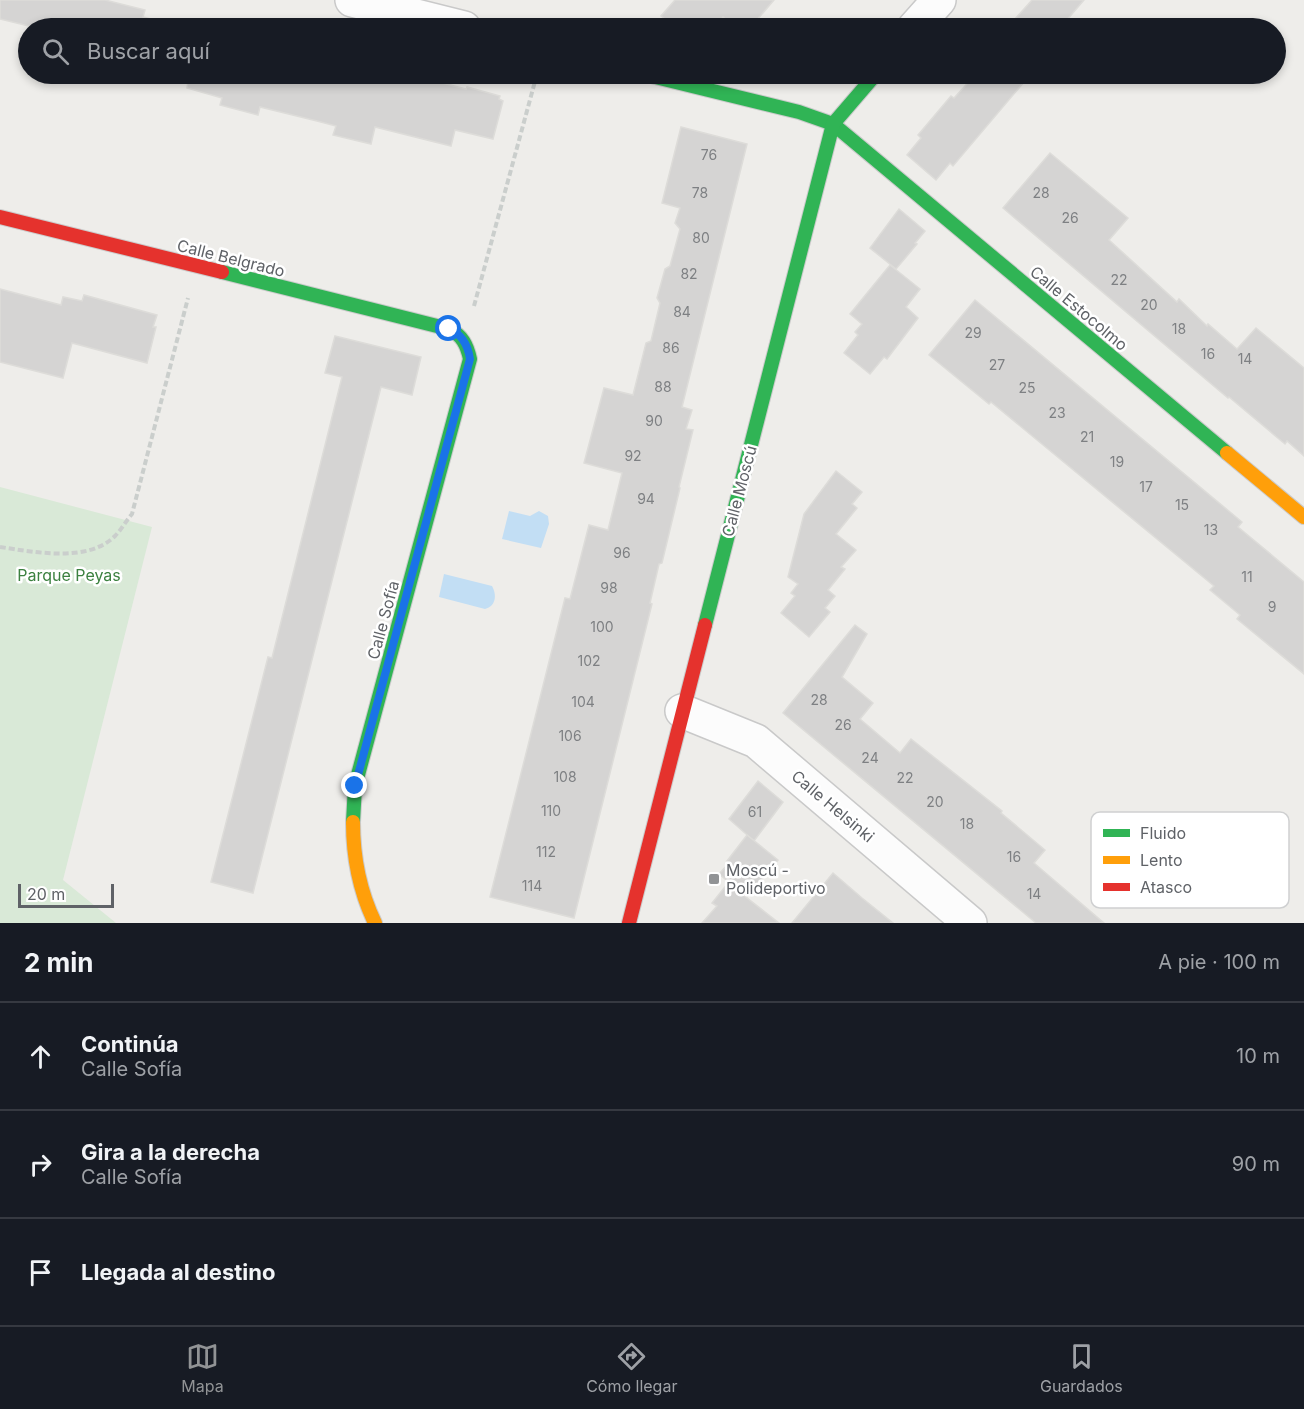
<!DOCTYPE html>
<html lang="es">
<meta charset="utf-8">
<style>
:root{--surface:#171b24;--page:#20242c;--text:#f1f3f6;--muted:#9ea1a6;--line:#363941;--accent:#919395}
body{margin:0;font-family:Inter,sans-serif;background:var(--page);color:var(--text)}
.scale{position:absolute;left:18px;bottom:15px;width:96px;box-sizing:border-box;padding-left:6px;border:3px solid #5f6267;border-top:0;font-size:16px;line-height:21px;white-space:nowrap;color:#5f6267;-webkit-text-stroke:4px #fff;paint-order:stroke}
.stop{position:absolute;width:18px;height:18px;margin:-14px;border:4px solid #1a73e8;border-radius:50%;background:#fff}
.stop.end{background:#1a73e8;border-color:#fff;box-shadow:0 2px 6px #0008}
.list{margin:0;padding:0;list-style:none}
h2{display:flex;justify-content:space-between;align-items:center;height:78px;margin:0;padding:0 24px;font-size:26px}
h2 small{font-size:20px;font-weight:400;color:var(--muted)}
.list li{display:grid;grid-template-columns:39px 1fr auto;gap:18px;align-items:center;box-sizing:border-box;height:108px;padding:0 24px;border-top:2px solid var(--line)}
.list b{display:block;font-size:22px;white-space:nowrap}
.list p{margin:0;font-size:20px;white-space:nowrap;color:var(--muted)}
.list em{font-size:20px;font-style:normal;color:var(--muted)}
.icon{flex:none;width:33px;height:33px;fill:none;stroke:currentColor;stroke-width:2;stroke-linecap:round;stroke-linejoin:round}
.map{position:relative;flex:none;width:1304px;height:923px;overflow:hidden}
.search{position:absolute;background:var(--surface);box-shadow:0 3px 9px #0003;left:18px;right:18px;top:18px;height:66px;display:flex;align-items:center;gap:15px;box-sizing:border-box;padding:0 21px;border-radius:33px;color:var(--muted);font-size:22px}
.sheet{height:402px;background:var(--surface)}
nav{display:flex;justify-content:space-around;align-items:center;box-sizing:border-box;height:84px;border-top:2px solid var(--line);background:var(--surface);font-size:16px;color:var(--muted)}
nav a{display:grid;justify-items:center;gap:3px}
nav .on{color:var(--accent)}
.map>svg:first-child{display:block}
.green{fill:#d9e9d7}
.water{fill:#c2def4}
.building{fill:#d5d4d3;stroke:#dddcd9;stroke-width:1.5}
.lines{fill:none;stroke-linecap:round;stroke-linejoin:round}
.street-casing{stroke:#c9c9c9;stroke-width:36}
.fast-casing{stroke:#cbcbcb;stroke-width:16}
.slow-casing{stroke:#cbcbcb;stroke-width:16}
.jam-casing{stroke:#cbcbcb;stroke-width:16}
.path{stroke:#cacecc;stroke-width:4;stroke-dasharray:6 3;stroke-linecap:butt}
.street{stroke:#fcfcfc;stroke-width:33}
.fast{stroke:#30b455;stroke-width:14}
.slow{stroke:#ff9f0a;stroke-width:14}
.jam{stroke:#e5322d;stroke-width:14}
.route{stroke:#1a73e8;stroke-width:8}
.poi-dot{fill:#919395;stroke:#fff;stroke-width:2}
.labels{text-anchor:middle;stroke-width:5;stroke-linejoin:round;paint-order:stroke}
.number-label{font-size:14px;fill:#7e8083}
.street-label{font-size:16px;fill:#5f6267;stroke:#fff}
.park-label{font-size:16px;fill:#3c8140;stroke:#fff}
.poi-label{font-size:16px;fill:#5f6267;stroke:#fff;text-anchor:start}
.key{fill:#fff;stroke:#cfd0d1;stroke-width:1.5}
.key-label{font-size:16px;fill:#5f6267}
</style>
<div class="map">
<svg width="1304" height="923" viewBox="0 0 1304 923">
<rect width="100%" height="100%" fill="#eeedea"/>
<path class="green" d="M0 487 152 527 63 880 116 923H0Z"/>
<g class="water">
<path d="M509 511 530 516 539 511 548 516 549 524 541 548 502 539Z"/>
<path d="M444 574 492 586C497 595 496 606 485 609L439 597Z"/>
</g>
<g class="building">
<path d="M0 0H105L145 10 143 17 187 28H37L0 19Z"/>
<path d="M675 0H774L750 28H737L723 17 714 28H677L661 16Z"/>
<path d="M1032 0H1084L1060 28H1007Z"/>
<path d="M189 74H408L466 89 467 87 500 96 499 99 503 101 493 139 455 130 451 146 375 127 371 144 333 135 336 126 317 121 260 107 258 115 220 105 222 98 187 88Z"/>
<path d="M976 74H1023L1019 78 1024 82 953 166 950 163 936 180 907 155 921 138 918 135 951 96 954 98Z"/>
<path d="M681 127 747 144 682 407 692 410 686 429 693 430 679 487 680 488 662 563 659 564 650 603 652 604 574 918 490 897 565 598 570 599 589 525 608 530 622 473 584 463 604 388 633 395 646 343 651 341 660 303 657 298 665 269 670 266 680 229 675 223 680 208 662 203Z"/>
<path d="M1050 153 1128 218 1109 240 1177 302 1179 299 1207 326 1208 324 1237 349 1256 328 1304 368V456L1287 441 1285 444 1229 397 1228 398 1003 208Z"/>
<path d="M899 209 925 231 915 243 917 244 896 269 870 248Z"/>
<path d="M890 265 920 289 906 307 918 318 887 359 884 357 870 374 844 353 858 335 855 332 862 324 850 314Z"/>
<path d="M0 289 61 305 63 297 82 301 84 295 157 315 153 327H156L147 363 72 343 63 378 0 362Z"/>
<path d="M975 300 1242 522 1238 527 1304 582V674L1237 619 1240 615 1210 590 1214 586 991 402 989 404 929 355Z"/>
<path d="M335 336 421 357 412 395 381 387 253 893 211 882 268 657 272 658 342 377 325 373Z"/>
<path d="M836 471 862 492 852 504 857 508 836 534 856 550 841 567 845 569 828 590 835 596 825 608 830 612 809 637 781 613 795 596 791 593 798 584 788 577 804 514Z"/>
<path d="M855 625 867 634 842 677 873 703 860 719 900 753 911 739 1002 811 1001 813 1045 850 1034 863 1104 923H1036L783 713Z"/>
<path d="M758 781 783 802 754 841 729 819Z"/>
<path d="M747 835 778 860 747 897 719 874 729 863 727 861Z"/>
<path d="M833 873 862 898 893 923H792Z"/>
<path d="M728 883 779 923H702L717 906 712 903Z"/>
</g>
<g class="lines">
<g class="street-casing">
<g id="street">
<path d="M352 0 464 28"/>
<path d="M914 28 939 0"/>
<path d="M682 711 756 741 970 923"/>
</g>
</g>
<g class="fast-casing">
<g id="fast">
<path d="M643 74 799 112 833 124 1227 453"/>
<path d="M222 272 449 329C462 335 467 345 470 359L355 786 353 822"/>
<path d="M705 625 833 124 876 74"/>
</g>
</g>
<g class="slow-casing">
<g id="slow">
<path d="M1227 453 1304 517"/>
<path d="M353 822C353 858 359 890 375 923"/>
</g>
</g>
<g class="jam-casing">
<g id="jam">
<path d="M0 217 222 272"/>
<path d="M629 923 705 625"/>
</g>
</g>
<g class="path">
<path d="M474 306 537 74"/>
<path d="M0 547C34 552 88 563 115 536 121 530 126 521 132 514L188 298"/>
</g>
<use href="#street" class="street"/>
<use href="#fast" class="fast"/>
<use href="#slow" class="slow"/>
<use href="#jam" class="jam"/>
</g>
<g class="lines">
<path class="route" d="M355 786 470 359C468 346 462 334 449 329"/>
</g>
<rect class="poi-dot" x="708" y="873" width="12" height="12" rx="3"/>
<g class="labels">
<g class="number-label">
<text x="709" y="160">76</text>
<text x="700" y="198">78</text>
<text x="1041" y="198">28</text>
<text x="1070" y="223">26</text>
<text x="701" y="243">80</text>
<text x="689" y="279">82</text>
<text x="1119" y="285">22</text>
<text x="1149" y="310">20</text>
<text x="682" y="317">84</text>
<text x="1179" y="334">18</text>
<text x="973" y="338">29</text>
<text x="671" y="353">86</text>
<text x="1208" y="359">16</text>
<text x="1245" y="364">14</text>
<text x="997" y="370">27</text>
<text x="663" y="392">88</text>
<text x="1027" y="393">25</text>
<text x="1057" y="418">23</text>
<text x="654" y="426">90</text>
<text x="1087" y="442">21</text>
<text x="633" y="461">92</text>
<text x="1117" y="467">19</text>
<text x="1146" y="492">17</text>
<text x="646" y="504">94</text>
<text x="1182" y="510">15</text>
<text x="1211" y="535">13</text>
<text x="622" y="558">96</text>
<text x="1247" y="582">11</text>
<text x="609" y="593">98</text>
<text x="1272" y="612">9</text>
<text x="602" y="632">100</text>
<text x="589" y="666">102</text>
<text x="819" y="705">28</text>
<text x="583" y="707">104</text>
<text x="843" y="730">26</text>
<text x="570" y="741">106</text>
<text x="870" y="763">24</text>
<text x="565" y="782">108</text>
<text x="905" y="783">22</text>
<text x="935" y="807">20</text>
<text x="551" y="816">110</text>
<text x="755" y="817">61</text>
<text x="967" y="829">18</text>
<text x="546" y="857">112</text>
<text x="1014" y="862">16</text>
<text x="532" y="891">114</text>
<text x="1034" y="899">14</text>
</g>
<g class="street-label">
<text transform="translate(231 258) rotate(14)" y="6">Calle Belgrado</text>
<text transform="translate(1079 308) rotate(40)" y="6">Calle Estocolmo</text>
<text transform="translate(739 491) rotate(-75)" y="6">Calle Moscú</text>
<text transform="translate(383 620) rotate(-75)" y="6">Calle Sofía</text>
<text transform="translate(833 806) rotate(40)" y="6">Calle Helsinki</text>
</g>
<g class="park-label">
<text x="69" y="581">Parque Peyas</text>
</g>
<g class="poi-label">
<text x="726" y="876">Moscú -<tspan x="726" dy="18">Polideportivo</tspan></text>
</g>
</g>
<rect x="1091" y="812" width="198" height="96" rx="9" class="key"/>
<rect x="1103" y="829" width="27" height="8" fill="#30b455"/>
<rect x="1103" y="856" width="27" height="8" fill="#ff9f0a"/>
<rect x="1103" y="883" width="27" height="8" fill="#e5322d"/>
<g class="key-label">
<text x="1140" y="839">Fluido</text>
<text x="1140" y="866">Lento</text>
<text x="1140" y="893">Atasco</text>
</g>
</svg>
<div class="scale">20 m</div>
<div class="stop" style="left:449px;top:329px"></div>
<div class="stop end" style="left:355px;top:786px"></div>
<div class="search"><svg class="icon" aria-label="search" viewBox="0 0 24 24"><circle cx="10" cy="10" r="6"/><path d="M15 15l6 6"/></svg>Buscar aquí</div>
</div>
<section class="sheet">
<h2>2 min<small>A pie · 100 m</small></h2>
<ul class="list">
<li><svg class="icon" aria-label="ahead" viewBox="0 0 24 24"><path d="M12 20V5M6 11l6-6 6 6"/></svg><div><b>Continúa</b><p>Calle Sofía</p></div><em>10 m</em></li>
<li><svg class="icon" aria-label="right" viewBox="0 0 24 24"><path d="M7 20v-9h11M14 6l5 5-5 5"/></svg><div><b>Gira a la derecha</b><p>Calle Sofía</p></div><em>90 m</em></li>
<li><svg class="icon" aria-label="arrive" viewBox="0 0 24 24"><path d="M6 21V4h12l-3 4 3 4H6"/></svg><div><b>Llegada al destino</b></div></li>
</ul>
</section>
<nav>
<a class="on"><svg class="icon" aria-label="map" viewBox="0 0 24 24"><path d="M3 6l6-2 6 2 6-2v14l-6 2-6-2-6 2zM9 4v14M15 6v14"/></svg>Mapa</a>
<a><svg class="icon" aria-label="directions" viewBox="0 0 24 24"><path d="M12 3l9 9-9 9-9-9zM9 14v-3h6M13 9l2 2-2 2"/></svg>Cómo llegar</a>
<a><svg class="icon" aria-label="saved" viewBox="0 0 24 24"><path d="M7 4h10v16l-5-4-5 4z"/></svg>Guardados</a>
</nav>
